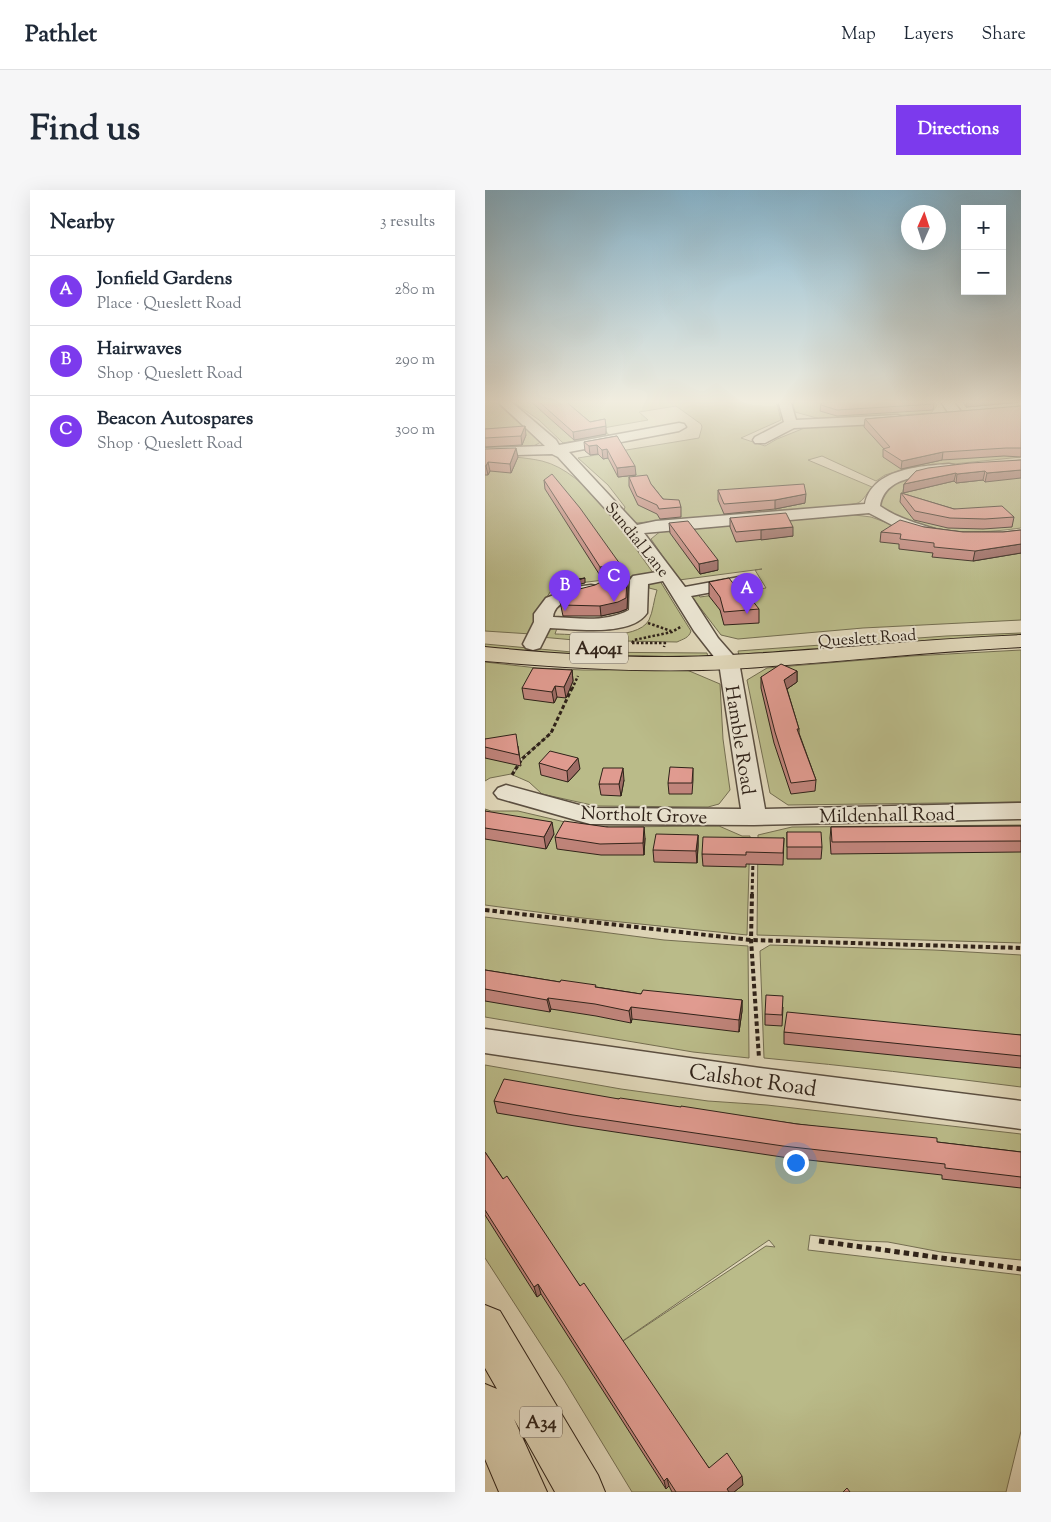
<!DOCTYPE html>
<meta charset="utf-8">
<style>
:root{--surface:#fff;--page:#f6f6f7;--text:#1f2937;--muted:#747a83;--line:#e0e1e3;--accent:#7c3aed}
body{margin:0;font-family:"Sorts Mill Goudy",serif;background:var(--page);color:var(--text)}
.controls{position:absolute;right:15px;top:15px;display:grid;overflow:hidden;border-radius:0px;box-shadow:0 5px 20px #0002}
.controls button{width:45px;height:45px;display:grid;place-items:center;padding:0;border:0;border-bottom:1px solid var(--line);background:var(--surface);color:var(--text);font:25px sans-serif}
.compass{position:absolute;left:416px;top:15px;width:45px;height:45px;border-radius:50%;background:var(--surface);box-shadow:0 5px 20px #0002;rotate:3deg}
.you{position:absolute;left:310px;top:972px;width:18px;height:18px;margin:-12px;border:4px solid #fff;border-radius:50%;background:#1a73e8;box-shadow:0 0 0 8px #1a73e833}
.badge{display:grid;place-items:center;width:32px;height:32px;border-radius:50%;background:var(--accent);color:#fff;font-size:16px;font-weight:700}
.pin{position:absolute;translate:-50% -41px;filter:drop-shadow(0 1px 2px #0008)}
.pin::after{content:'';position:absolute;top:26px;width:18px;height:15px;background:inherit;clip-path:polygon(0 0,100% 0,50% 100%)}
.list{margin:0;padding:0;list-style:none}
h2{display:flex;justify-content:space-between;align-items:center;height:65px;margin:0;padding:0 20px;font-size:21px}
h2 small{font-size:16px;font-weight:400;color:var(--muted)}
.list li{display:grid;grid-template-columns:32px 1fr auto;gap:15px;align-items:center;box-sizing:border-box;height:70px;padding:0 20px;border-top:1px solid var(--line)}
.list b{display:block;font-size:19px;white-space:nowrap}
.list p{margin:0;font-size:16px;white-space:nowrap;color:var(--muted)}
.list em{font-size:16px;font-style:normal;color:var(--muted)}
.map{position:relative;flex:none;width:536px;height:1302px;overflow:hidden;border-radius:0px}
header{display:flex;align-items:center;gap:30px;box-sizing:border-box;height:70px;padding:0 25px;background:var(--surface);border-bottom:1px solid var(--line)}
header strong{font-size:24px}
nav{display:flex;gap:28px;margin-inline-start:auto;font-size:18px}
.intro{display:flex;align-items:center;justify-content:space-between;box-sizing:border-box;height:120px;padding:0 30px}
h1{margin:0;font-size:35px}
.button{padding:12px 22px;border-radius:0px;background:var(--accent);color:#fff;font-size:18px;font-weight:700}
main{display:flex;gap:30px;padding:0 30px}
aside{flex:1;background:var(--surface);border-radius:0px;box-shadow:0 5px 20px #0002}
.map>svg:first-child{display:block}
.green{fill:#babb89;stroke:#746e51;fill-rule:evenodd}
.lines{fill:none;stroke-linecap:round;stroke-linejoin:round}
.minor-casing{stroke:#5b4f41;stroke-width:3}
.highway-casing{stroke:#2f2219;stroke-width:2}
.path-far3{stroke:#2f2219;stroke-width:2.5;stroke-dasharray:2.5 2;stroke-linecap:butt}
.path-far2{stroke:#2f2219;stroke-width:3;stroke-dasharray:4 2.5;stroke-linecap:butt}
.path-far1{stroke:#2f2219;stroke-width:4;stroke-dasharray:4.5 3;stroke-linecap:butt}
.path{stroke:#2f2219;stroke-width:5;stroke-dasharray:5.5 4;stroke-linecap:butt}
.minor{fill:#eae4d1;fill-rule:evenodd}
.highway{fill:#dfd6b8;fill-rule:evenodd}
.wall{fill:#c1857c;stroke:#2f2219}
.shaded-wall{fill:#9d6c65;stroke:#2f2219}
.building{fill:#e09b90;stroke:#2f2219}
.labels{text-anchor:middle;stroke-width:4;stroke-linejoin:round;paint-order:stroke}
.far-street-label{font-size:16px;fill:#2f2219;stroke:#eae4d1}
.shield{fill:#eae4d1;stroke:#675c50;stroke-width:1}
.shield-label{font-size:18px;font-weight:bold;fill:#2f2219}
.street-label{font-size:19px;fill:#2f2219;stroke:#eae4d1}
.near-street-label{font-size:22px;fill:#2f2219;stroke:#eae4d1}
</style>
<header>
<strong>Pathlet</strong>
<nav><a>Map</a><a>Layers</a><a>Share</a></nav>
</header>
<div class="intro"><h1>Find us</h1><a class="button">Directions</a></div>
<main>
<aside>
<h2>Nearby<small>3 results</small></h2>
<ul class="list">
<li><span class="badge">A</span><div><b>Jonfield Gardens</b><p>Place · Queslett Road</p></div><em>280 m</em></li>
<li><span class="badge">B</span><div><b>Hairwaves</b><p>Shop · Queslett Road</p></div><em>290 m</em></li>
<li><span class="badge">C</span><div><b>Beacon Autospares</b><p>Shop · Queslett Road</p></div><em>300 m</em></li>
</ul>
</aside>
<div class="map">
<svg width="536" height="1302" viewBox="0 0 536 1302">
<rect width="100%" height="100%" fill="#dfd6b8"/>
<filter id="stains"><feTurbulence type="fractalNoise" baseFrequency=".004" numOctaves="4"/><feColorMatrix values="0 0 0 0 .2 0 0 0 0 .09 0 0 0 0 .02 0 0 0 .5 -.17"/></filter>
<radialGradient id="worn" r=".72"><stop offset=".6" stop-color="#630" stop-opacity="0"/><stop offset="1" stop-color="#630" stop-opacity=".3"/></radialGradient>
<g class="green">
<path d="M0 210H8L56 252 45 258H0Z"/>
<path d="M25 210H291L296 230 256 248 280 256 292 249 322 237 536 221V267L420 279 400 285 391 291 337 266 323 270 387 297C373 316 377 313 353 316L151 333 146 331 139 320 140 317 123 295 93 268 214 248 217 237 216 234 191 216 154 222 163 230 118 238 124 245 78 253 54 230Z"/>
<path d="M307 210H449L452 216 446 223 339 230 310 222Z"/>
<path d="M0 266C19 266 39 267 57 271 103 282 142 348 169 384L69 396 51 424 46 444 0 441Z"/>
<path d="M536 273V338C476 346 450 343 394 318 396 309 397 300 406 295 429 281 506 277 536 273Z"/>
<path d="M362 324 386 327 433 344 536 347V430L378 438 253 449 236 445 204 403 211 402 215 407 281 398 270 380 277 379 194 390 166 349 177 340Z"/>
<path d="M175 391 206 441C204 448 198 449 192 452L89 450 56 447 62 436 72 438 70 444C91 444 152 452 164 430 168 422 169 409 172 400L164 398V393Z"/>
<path d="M536 443V447L254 466 253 461 461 446Z"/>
<path d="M0 454 87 462 222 463 223 467 83 465 0 458Z"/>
<path d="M536 460V612L303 615 285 603 262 490 282 478 427 466Z"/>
<path d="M0 472 52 478 98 480H202L235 494 238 549 245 600 234 614 223 617 111 616 57 604 44 592 28 585 38 569 67 542 36 568 26 584 5 588 0 591Z"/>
<path d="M0 619 6 621H33L80 632 120 637 234 636 257 646H265L262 745 97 728 0 715Z"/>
<path d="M536 635V753L272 745 273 645 307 637Z"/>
<path d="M0 727 179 750 263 756 264 868 208 862 0 827Z"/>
<path d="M285 755 449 760 536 765V897C450 886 365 876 279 868L275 761Z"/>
<path d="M0 875 136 899 223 911 282 915 536 944V1070L456 1062 403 1052 376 1051 325 1045 323 1060 536 1085V1241L521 1302H147L79 1190 0 1068ZM284 1050 290 1057 281 1056 126 1159Z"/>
</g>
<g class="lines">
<g class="minor-casing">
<g id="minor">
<path d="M11 210H24L71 250 74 255 194 233 199 234 201 237 194 241 84 262 152 335 171 331 380 314C387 279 435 276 464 274L469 275 471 278 469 281C443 288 401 282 395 316 412 328 431 333 450 339L452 343 450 347 444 348 409 336 384 323 159 343 200 397 254 387 260 388 263 392 260 396 206 406 233 448 254 472 280 619 536 613V629L269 635 105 634 13 608 9 603 13 598 21 595 105 618 256 619 234 473 209 441 178 391 163 394 162 423C146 447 90 439 65 438L55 458 48 460 41 458 38 454 49 432V424L61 408 90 397 106 395 112 396 115 400 112 404C98 407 70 408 68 427 93 428 120 433 144 420L145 390 148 386 172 382 127 326 73 267 67 264 0 266V258L60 256Z"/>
<path d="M293 210H305L311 230 413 225 420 229 413 233 309 238 280 253H270L268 250 270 247 299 232Z"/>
<path d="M455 210H467L478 224 476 227H466Z"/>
<path d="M0 839 275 878 536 911V939L275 904 0 863Z"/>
</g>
</g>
<g class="highway-casing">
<g id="highway">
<path d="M536 445V457C439 462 342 473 245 479 164 483 81 478 0 471V457C81 465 164 470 245 465 342 460 439 449 536 445Z"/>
<path d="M0 1115 15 1121 113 1285 120 1302H70L29 1229 62 1302H14L0 1269V1194L12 1199 0 1178Z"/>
</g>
</g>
<g class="path-far3">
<path d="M163 433 186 441"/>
<path d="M147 453H180L179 457"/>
<path d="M147 453 149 450 187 442 197 436"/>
<path d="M87 499 93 486"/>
</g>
<g class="path-far2">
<path d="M27 585 37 569 66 543 87 498"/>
<path d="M267 706 268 670"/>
</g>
<g class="path-far1">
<path d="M267 704 266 750 274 868"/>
<path d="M0 720 266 750 536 758"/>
</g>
<path class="path" d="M334 1051 536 1079"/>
<use href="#minor" class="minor"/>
<use href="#highway" class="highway"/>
</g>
<g class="wall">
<path d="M44 210H79L105 232 120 229 121 244 89 250Z"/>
<path d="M477 210H536V212L481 217Z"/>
<path d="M336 213 449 214 448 220 352 226 335 221Z"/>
<path d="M536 216V267L519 266 457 270 416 279 398 267V259H399L379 237 380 229Z"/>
<path d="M0 239 41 245 37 255 0 257Z"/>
<path d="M132 246 151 285 133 287 123 268 118 269 113 264 105 265 100 261 99 252Z"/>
<path d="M0 259 33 267 26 283 5 281 3 285H0Z"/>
<path d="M536 270 500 292 498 290 471 293 469 291 418 303 419 294 431 281Z"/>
<path d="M144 287 166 294 178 309 196 317V327L175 329 172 324 153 315 144 296Z"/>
<path d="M59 290 136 385 116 387 60 299Z"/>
<path d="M233 300 320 313 290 319 239 324 233 310Z"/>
<path d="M416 303 469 319 529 327 527 337 498 339 463 338 429 330 415 312Z"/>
<path d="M245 328 308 346 251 352 245 337Z"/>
<path d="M184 333 233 380 215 384 185 343Z"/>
<path d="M439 337 478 342H518L536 340V363L488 371 447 367 448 363 414 359V354L395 352 396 342Z"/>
<path d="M142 388 143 398 142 419 134 422 116 426H78L74 407Z"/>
<path d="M224 392 257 405 274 419V433L239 435 235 420 224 406Z"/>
<path d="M87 480 88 491 81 508 72 507 69 513 39 509 37 498Z"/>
<path d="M312 481V492L302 499 314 539V543L331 590 330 601 306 604 289 553 276 498V487Z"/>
<path d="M0 549 33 556 36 576 0 568Z"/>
<path d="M54 573 95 579 83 592 56 585Z"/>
<path d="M208 578V590L207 604H184L183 593Z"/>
<path d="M139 590 136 606 116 605 114 594Z"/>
<path d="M0 621 69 644 61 659 0 649Z"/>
<path d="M536 636V662L346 664 345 648 346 637Z"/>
<path d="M122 637 160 648 159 665H116L72 659 70 647Z"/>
<path d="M302 642 337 657 336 669H302Z"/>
<path d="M213 645V656L212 673 169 672 168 660Z"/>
<path d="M299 648 298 675 261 674V677L218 676 217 664Z"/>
<path d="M0 780 75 792 111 797 156 804 257 810V821L254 842 147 829 146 833 111 826 66 819 65 822 0 811Z"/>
<path d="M298 817 297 836 280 835V824Z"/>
<path d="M299 842 536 845V878L299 854Z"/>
<path d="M134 909 312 934 452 952 536 962V998L457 989V985L297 967 90 936 12 923 9 911Z"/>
<path d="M0 962 18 989 95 1096 224 1278 258 1295 249 1302H187L184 1296 181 1299 56 1104 52 1107 0 1025Z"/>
</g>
<g class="shaded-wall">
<path d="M482 210H536V212L481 217Z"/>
<path d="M40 236 41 245 37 255 36 246Z"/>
<path d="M121 236V244L89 250 88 242Z"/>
<path d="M112 255 113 264 105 265 104 256Z"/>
<path d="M31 258 33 267 26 283 25 274Z"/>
<path d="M122 259 123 268 118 269 117 260Z"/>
<path d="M458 262 457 270 416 279 417 271Z"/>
<path d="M3 272 5 281 3 285 1 276Z"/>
<path d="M150 276 151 285 133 287 132 278Z"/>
<path d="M536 280V288L500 292 502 283Z"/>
<path d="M500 281 498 290 471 293 472 284Z"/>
<path d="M471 283 469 291 418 303 419 294Z"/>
<path d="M321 304 320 313 290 319V310Z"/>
<path d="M308 337V346L276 350V340Z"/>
<path d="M536 354V363L488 371 490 361Z"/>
<path d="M233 370V380L215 384 214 374Z"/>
<path d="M135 374 136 385 116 387 115 377Z"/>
<path d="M100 388V393L71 400V395Z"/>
<path d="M142 388 143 398 142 419 134 422 116 426 115 416Z"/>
<path d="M87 480 88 491 81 508 79 497Z"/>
<path d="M312 481V492L299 501V490Z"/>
<path d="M70 496 72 507 69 513 67 502Z"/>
<path d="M93 568 95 579 83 592 82 581Z"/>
<path d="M138 578 139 590 136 606 134 594Z"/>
<path d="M67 632 69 644 61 659 59 647Z"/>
<path d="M159 637 160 648 159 665 158 653Z"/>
<path d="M213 645V656L212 673 211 661Z"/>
<path d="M63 808 66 819 65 822 62 810Z"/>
<path d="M257 810V821L254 842V830Z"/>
<path d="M146 817 147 829 146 833 144 821Z"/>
<path d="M53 1094 56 1104 52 1107 49 1097Z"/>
<path d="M257 1286 258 1295 249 1302H242V1299Z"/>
<path d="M182 1288 184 1296 181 1299 179 1291Z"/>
</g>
<g class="building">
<path d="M52 210H79L105 232 120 229 121 236 88 242Z"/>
<path d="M402 210H447L449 214 352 220 336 215V213Z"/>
<path d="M536 216V258H521L458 262 417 271 398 259 405 257 380 229Z"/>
<path d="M40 236 36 246 0 248V239Z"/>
<path d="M132 246 150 276 132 278 122 259 117 260 112 255 104 256 99 252Z"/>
<path d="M31 258 25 274 3 272 1 276H0V259Z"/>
<path d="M536 270V280L502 283 500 281 472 284 471 283 419 294 431 281 443 278 485 273Z"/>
<path d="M67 284 95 318 135 374 115 377 59 290Z"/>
<path d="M162 285 166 294 178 309 194 310 196 317 174 319 172 315 152 306 144 287Z"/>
<path d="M319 294 321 304 290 310 239 314 233 300Z"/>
<path d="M416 303 469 319 517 316 529 327 500 329 465 328 430 321Z"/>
<path d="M301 323 308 337 251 342 245 328Z"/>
<path d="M415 330 439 337 478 342H518L536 340V354L490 361 449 357V353L415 349 416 344 396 342Z"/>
<path d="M203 331 233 370 214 374 184 333Z"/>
<path d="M100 388 71 395 70 392Z"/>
<path d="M142 388 141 408 133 412 115 416 77 415 74 407 79 403 110 395 120 390Z"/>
<path d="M244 388 257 405H263L274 419 239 422 235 407 224 392Z"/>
<path d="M296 474 312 481 299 490 314 539H312L331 590 306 593 290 542 276 487Z"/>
<path d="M48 478 87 480 79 497 70 496 67 502 37 498Z"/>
<path d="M31 544 34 565 0 557V549Z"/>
<path d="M65 561 93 568 82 581 54 573Z"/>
<path d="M185 577 208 578 207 593H183Z"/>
<path d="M118 578H138L134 594H114Z"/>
<path d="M0 621 67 632 59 647 0 638Z"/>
<path d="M79 631 122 637H159L158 653 115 654 70 647Z"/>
<path d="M536 636V651L347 652 346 637Z"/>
<path d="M302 642H336L337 657H302Z"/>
<path d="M171 644 213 645 211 661 168 660Z"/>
<path d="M218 647 299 648 298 663 261 662V665L217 664Z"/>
<path d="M0 780 75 792 76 790 111 795 110 797 156 804 158 800 257 810 254 830 146 817 144 821 110 814 63 808 62 810 0 799Z"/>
<path d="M281 805 298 806 297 825 280 824Z"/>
<path d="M302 822 536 845V866L299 842Z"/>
<path d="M19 889 134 909 135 908 196 917V916L312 934 452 948V952L536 962V987L460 978V974L298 956 88 925 9 911Z"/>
<path d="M0 962 18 989 22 986 95 1096 99 1093 224 1278 242 1263 257 1286 242 1299 244 1302H191L182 1288 179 1291 53 1094 49 1097 0 1020Z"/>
<path d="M362 1298 365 1302H358Z"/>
</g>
<linearGradient id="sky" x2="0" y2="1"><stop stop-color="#86b6d0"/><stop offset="0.54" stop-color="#f1eddf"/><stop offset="1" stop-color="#f1eddf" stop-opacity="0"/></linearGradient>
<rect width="536" height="392" fill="url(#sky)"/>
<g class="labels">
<g class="far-street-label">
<text transform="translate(153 349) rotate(51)" y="6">Sundial Lane</text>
<text transform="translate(382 447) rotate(-4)" y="6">Queslett Road</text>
</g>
<g class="shield">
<rect x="85" y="442.5" width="58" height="31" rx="4"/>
<rect x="35" y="1216.5" width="42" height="31" rx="4"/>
</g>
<g class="shield-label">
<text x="114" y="464">A4041</text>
<text x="56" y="1238">A34</text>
</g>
<g class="street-label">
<text transform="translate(256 550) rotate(81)" y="7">Hamble Road</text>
<text transform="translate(159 624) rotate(2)" y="7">Northolt Grove</text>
<text transform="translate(402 624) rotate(-1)" y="7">Mildenhall Road</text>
</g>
<g class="near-street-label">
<text transform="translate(268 889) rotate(8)" y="8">Calshot Road</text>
</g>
</g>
<rect width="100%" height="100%" filter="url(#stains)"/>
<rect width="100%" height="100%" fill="url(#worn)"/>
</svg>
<div class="controls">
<button>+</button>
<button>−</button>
</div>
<svg class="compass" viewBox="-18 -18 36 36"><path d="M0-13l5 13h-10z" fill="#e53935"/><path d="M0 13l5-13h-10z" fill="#747a83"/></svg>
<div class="you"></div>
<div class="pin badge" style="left:262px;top:424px">A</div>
<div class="pin badge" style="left:80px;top:421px">B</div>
<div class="pin badge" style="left:129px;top:412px">C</div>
</div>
</main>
